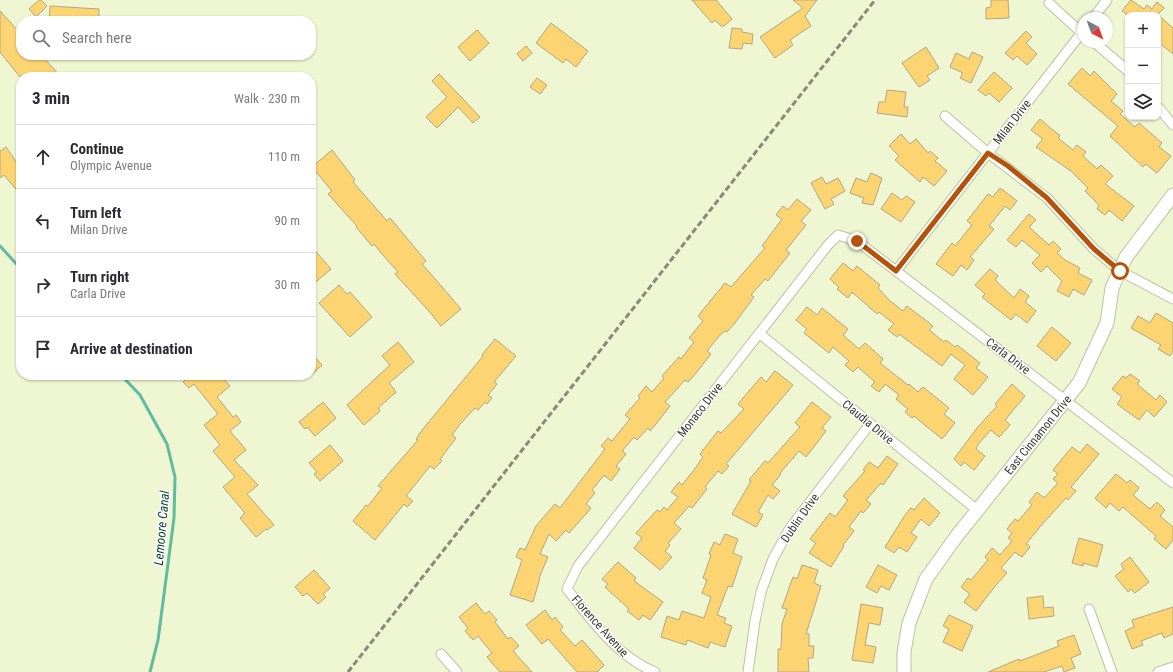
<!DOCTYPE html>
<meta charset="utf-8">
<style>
:root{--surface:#fff;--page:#f7f7f7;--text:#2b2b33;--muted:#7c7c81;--line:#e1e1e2}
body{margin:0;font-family:"Roboto Condensed",sans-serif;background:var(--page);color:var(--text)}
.controls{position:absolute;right:12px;top:12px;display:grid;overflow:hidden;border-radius:8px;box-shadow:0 1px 3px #0004}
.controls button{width:36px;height:36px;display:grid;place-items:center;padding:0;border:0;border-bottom:1px solid var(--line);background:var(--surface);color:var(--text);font:20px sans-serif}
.compass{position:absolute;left:1077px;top:12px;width:36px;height:36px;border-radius:50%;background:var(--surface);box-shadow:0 1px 3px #0004;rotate:139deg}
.stop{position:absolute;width:12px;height:12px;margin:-9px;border:3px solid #b45309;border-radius:50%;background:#fff}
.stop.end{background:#b45309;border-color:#fff;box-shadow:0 1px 4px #0008}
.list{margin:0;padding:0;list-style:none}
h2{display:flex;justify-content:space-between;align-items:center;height:52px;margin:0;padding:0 16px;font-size:17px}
h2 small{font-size:13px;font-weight:400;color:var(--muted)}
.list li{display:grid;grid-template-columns:26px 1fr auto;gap:12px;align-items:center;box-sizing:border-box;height:64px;padding:0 16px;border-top:1px solid var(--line)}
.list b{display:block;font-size:15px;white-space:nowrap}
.list p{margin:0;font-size:13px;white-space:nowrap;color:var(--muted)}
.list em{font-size:13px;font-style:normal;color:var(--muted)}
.icon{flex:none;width:22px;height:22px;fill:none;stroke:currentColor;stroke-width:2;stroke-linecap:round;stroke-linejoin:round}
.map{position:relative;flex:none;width:1173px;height:672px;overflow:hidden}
.search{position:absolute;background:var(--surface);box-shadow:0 1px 3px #0004;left:16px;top:16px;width:300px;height:44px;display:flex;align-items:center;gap:10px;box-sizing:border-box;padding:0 14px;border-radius:16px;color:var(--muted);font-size:15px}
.panel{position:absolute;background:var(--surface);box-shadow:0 1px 3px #0004;left:16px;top:72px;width:300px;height:308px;border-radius:16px}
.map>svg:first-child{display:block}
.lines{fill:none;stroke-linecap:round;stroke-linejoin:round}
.stream{stroke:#60bba0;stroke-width:3}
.building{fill:#fcd472;stroke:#b4a686}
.street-casing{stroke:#bcc3a0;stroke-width:11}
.secondary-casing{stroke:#bcc3a0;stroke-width:15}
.street{stroke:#fff;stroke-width:9}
.secondary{stroke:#fff;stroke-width:13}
.rail{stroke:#878c75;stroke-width:3;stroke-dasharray:6 3;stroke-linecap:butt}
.route{stroke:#b45309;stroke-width:5}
.labels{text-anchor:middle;stroke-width:3;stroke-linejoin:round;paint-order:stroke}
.street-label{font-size:12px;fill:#3a3d2f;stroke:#fefefe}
.water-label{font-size:13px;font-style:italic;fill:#003c30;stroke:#fefefe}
</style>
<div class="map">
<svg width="1173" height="672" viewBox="0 0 1173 672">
<rect width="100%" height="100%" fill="#eff6d2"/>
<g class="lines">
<g class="stream">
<path d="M0 246 21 269"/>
<path d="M121 375 140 395 167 444 175 477 174 518 158 640 150 672"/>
</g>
</g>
<g class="building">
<path d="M39 0H41L47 6 36 17 29 9Z"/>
<path d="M692 0H716L732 19 724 26H721L715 20 712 23Z"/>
<path d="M793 0H817L805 16 811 26 790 40 793 45 775 58 760 37 803 8Z"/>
<path d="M991 0H1008L1009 18 986 19V8L991 7Z"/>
<path d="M1131 0 1144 9 1147 5 1152 9 1157 2 1164 8 1158 14 1159 15H1128L1122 11Z"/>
<path d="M50 6 99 9V21H49Z"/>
<path d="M0 11 21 34V55H34L39 60 43 57 61 77H20L0 52Z"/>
<path d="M1158 15 1173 28V54L1158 42Z"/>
<path d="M551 23 588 51 576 67 566 59 563 63 536 43Z"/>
<path d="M732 28 742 29V32L753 34 752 44 743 43 742 49 729 48Z"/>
<path d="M477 30 489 43 470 61 458 47Z"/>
<path d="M1026 31 1032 37 1026 43 1037 54 1027 65 1017 56 1013 60 1005 53Z"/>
<path d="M526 46 532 53 523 61 517 54Z"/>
<path d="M926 47 939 68 927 76 930 80 919 87 902 63Z"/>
<path d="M972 52 983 57 971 83 960 78 963 73 950 67 956 53 969 59Z"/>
<path d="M1082 68 1090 76 1094 71 1117 94 1111 101 1123 111 1120 114 1135 127 1139 123 1162 143 1159 147 1171 156 1157 173 1146 164 1143 167 1110 136 1118 126 1068 84Z"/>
<path d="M994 72 1012 88 999 102 989 93 986 96 978 90Z"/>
<path d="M439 74 480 117 473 123 458 107 437 128 426 117 447 97 432 81Z"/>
<path d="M537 78 547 85 540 94 530 87Z"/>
<path d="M887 90 906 92 904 107H908L907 117 877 113 879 102H885Z"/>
<path d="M1040 119 1060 136 1058 138 1073 150 1077 145 1086 152 1083 156 1097 169 1101 165 1113 176 1105 184 1134 206 1122 221 1109 210 1105 215 1097 209 1099 205 1085 191 1088 188 1071 171 1036 147 1043 139 1031 130Z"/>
<path d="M901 134 910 144 916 139 928 153 930 151 938 158 935 161 947 171 934 186 923 177 920 182 895 160 899 156 889 146Z"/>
<path d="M6 147 21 169V195L4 175 0 178V151Z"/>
<path d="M332 150 355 180 353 182 387 221 390 218 426 261 422 264 461 309 441 326 428 310 395 274 398 272 381 253 374 244 372 246 356 227 357 226 328 194 332 191 312 167Z"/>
<path d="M871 173 882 178 873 205 862 203 864 198 850 193 856 178 867 182Z"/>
<path d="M822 177 826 184 838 178 845 191 831 199 834 204 825 209 811 183Z"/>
<path d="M1000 188 1017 201 1010 210 1005 206 989 226 994 229 970 257 974 260 967 270 961 265 953 276 936 264 952 243 955 246 972 225 967 221 988 194 993 197Z"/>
<path d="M892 193 902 200 906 196 915 202 901 222 881 209Z"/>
<path d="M797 199 811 210 801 221 806 225 786 250 790 253 768 281 765 279 751 295 754 297 735 323 727 332 725 331 720 335 707 351 711 354 696 373 688 382 685 380 665 402 670 406 656 424 650 431 648 428 637 440 634 437 622 451 626 454 616 466 620 469 611 481 604 475 592 490 595 493 586 504 591 508 585 515 569 533 566 530 556 541 549 534 540 554 548 557 539 578H540L533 602 510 595 522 560 516 557 520 548 525 550 536 526 555 504 560 508 605 449 601 446 608 438 612 441 630 419 625 415 640 398 638 396 646 386 652 392 664 378 662 376 679 357 681 359 694 342 689 338 703 321 698 316 725 283 731 287 765 248 762 246 782 219 776 215 783 206 788 210Z"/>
<path d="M1029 214 1036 220 1029 227 1049 245 1053 241 1061 249 1057 253 1065 260 1080 268 1078 273 1092 280 1084 295 1073 289 1069 297 1057 291 1062 281 1047 266 1041 272 1032 263 1040 255 1022 240 1016 247 1007 240Z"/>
<path d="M311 246 331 269 311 286Z"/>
<path d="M843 263 853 271 857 266 880 285 878 288 889 300 903 311 907 306 933 326 929 330 944 342 946 340 955 347 957 345 980 363 976 368 988 377 973 395 954 379 965 365 951 354 942 366 899 334 897 337 888 330 894 324 879 312 877 314 852 292 848 298 837 289 839 287 830 279Z"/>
<path d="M990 269 998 276 995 280 1014 298 1020 289 1029 296 1025 302 1036 311 1027 323 1016 314 1011 320 982 297 985 294 975 285Z"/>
<path d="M339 285 347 294 350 292 372 317 350 337 319 303Z"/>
<path d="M807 307 817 315 822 308 848 329 843 335 859 349 865 343 883 359 880 363 908 385 909 384 918 392 923 387 949 408 944 414 955 423 942 439 914 416 912 418 905 412 908 409 896 399 899 395 885 384 879 392 871 386 875 382 858 367 853 372 845 365 849 361 833 347 829 353 804 333 807 329 796 320Z"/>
<path d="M1156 313 1173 323V351L1170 356 1158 349 1161 345 1131 328 1138 316 1150 323Z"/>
<path d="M1052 327 1071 343 1056 361 1037 346Z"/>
<path d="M495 339 516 356 494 382 497 384 488 395 492 398 487 404 485 402 478 410 475 408 460 424 452 435 456 438 440 459 442 461 434 469 430 466 406 496 413 501 407 507 404 504 375 540 353 521 366 505 368 506 382 488 378 486 418 440 416 439 423 429 483 356 482 355Z"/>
<path d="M398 342 414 362 389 383 396 392 378 408 380 411 364 425 347 405 390 365 382 356Z"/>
<path d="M311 353 322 365 311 375Z"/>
<path d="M775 371 793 385 726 464 729 466 722 474 718 471 705 487 707 489 692 508 689 506 674 523 681 529 668 543 670 545 665 551 672 557 660 570 634 548 642 538 636 533 657 510 660 512 664 507 667 510 678 497 671 492 679 482 682 485 694 470 703 457 700 454 718 431 721 433 744 409 738 404 761 377 766 382Z"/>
<path d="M1130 374 1140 381 1137 384 1156 400 1160 395 1167 402 1154 417 1147 410 1139 420 1117 404 1122 397 1112 389 1123 376 1126 378Z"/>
<path d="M183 375H220L230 386 217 397 233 417 236 415 241 422 230 431 246 450 234 460 258 485 247 494 274 525 267 530 266 529 256 537 240 518 245 513 223 487 235 477 213 451 220 445 204 425 218 414 194 384 189 388 183 382 186 379Z"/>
<path d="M1012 384 1025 396 1005 420 1010 425 999 437 991 430 979 443 976 449 985 456 974 470 964 462 961 466 954 459 977 428 997 406 995 404Z"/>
<path d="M323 402 336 418 315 436 307 427 305 429 299 422Z"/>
<path d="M812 402 831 417 822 428 826 431 806 457 799 451 780 473 781 474 772 485 780 491 773 499 768 495 758 512 763 515 756 527 732 514 751 481 749 480 765 461 768 463 800 427 795 423Z"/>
<path d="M1087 444 1099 454 1071 487 1076 491 1068 500 1066 498 1039 528 1026 544 1030 547 1022 557 1015 552 1001 568 1007 573 996 585 976 611 964 602 970 594 961 587 968 578 971 580 988 560 985 557 992 548 1000 555 1012 541 1008 538 1012 533 1007 529 1015 519 1018 521 1032 505 1029 502 1037 492 1044 498 1058 483 1053 479 1058 474 1053 470 1072 447 1080 453Z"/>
<path d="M330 445 343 461 320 481 314 474 317 472 309 463Z"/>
<path d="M887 456 898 464 883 485 881 483 866 500 871 504 863 513 861 511 849 527 854 531 843 545 844 546 831 567 809 553 816 543 810 539 830 513 835 517 848 500 843 496 865 471 863 470 869 462 878 468Z"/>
<path d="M1116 474 1127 483 1130 480 1139 488 1133 495 1150 509 1157 502 1165 510 1160 516 1173 527V540L1166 549 1154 539 1156 536 1123 507 1119 511 1110 503 1106 508 1095 498Z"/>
<path d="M924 498 940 513 929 526 921 519 911 533 917 537 907 552 899 547 894 553 885 547 905 515 911 508 914 510Z"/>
<path d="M725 534 738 539 733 553 742 557 732 587 728 586 717 615 726 618 724 623 732 626 725 647 710 642 708 648 687 640 686 645 661 637 667 616 679 620 682 611 704 618 711 597 702 593 707 580 703 578 711 555 709 554 714 542 720 545Z"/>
<path d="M1079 538 1103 545 1097 567 1083 563V566L1072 563Z"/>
<path d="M1130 557 1149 582 1135 593 1131 589 1128 592 1115 576 1124 569 1121 564Z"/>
<path d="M618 562 636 578 634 581 663 602 650 620 643 615 639 620 627 611 629 609 605 587 608 584 602 579Z"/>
<path d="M802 565 818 570 814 583 821 586 806 634H809V646H814L813 658H808L809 672H778V649H781L782 624 787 609 782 608 793 577 797 579Z"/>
<path d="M878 565 897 575 889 590 881 586 877 593 866 587Z"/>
<path d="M314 570 330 588 323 594 326 597 318 604 307 593 303 596 295 587Z"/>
<path d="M1043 596 1044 608 1053 607 1054 616 1029 619 1027 598Z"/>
<path d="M476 603 485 614 489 611 497 620 495 622 508 639 511 637 519 646 513 651 532 672H500L487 657 492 653 478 636 473 640 465 631 468 628 459 617Z"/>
<path d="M861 604 883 608 880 625 869 623 865 645 876 647 873 663 852 660Z"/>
<path d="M1173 607V634L1164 638 1162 633 1141 641 1143 645 1132 649 1125 631 1134 627 1132 620Z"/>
<path d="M545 610 552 620 555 617 563 627 560 630 575 646 582 640 604 665 597 672H577L548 639 542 644 526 625Z"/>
<path d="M949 615 973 626 962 651 943 642 949 629 943 626Z"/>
<path d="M1074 635 1081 654 1071 658 1075 668 1064 672 1062 666 1044 672H988L1019 659 1020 661 1059 646 1057 641Z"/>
</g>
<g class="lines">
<g class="street-casing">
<g id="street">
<path d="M1049 3 1083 34"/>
<path d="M1093 18 1107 0"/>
<path d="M1094 42 1128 71"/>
<path d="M1158 107 1173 125"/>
<path d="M945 116 988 153 1047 198 1094 249 1120 271 1173 299"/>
<path d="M896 271 1083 31"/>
<path d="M760 334 977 510"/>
<path d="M1089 609 1112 672"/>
<path d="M441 654 457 672"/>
<path d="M655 672C618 657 591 620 567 589L578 566 828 245 838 235 857 241 1173 483"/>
<path d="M748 672 755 621 761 592 773 559 790 528 870 424"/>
<path d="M1158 672 1173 667"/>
</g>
</g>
<g class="secondary-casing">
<path id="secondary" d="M904 672V652L909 623 926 579 956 537 1079 383 1107 323 1112 288 1126 257 1173 195"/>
</g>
<use href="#street" class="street"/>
<use href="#secondary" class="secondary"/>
<path class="rail" d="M348 672 875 0"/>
</g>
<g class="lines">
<path class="route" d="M857 241 896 271 988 153 1008 166 1047 198 1094 249 1120 271"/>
</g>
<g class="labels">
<g class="street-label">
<text transform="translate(1012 122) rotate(-52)" y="4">Milan Drive</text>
<text transform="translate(1008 356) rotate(37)" y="4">Carla Drive</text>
<text transform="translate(700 410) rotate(-52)" y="4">Monaco Drive</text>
<text transform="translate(868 422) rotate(39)" y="4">Claudia Drive</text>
<text transform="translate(1038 435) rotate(-51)" y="4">East Cinnamon Drive</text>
<text transform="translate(800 518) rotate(-55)" y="4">Dublin Drive</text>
<text transform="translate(600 626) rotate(48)" y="4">Florence Avenue</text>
</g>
<g class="water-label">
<text transform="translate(161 528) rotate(-85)" y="5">Lemoore Canal</text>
</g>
</g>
</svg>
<div class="controls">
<button>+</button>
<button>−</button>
<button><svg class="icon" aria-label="layers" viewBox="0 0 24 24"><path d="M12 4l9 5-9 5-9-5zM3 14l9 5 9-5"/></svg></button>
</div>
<svg class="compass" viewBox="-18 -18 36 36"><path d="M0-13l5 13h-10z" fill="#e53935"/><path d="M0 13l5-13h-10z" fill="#7c7c81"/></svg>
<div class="stop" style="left:1120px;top:271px"></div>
<div class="stop end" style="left:857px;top:241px"></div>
<div class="search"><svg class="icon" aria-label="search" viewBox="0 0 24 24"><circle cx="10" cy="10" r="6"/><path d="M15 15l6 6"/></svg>Search here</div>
<section class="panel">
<h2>3 min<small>Walk · 230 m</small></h2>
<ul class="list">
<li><svg class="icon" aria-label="ahead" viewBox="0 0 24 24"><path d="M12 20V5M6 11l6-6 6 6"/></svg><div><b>Continue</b><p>Olympic Avenue</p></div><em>110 m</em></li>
<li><svg class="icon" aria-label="left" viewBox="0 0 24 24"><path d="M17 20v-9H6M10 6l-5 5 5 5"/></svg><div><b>Turn left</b><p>Milan Drive</p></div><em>90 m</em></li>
<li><svg class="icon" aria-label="right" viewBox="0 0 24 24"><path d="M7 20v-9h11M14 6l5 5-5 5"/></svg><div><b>Turn right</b><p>Carla Drive</p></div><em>30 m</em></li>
<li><svg class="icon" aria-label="arrive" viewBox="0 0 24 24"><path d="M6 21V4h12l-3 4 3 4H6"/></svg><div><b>Arrive at destination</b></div></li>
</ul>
</section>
</div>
